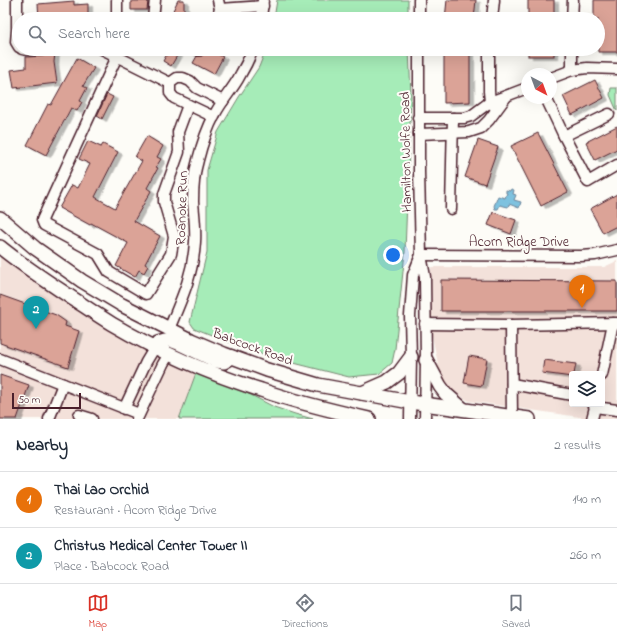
<!DOCTYPE html>
<meta charset="utf-8">
<style>
:root{--surface:#fff;--page:#f2f2f3;--text:#1f2937;--muted:#747a83;--line:#e0e1e3;--accent:#d93025}
body{margin:0;font-family:"Indie Flower",sans-serif;background:var(--page);color:var(--text)}
.controls{position:absolute;right:12px;bottom:12px;display:grid;overflow:hidden;border-radius:4px;box-shadow:0 4px 16px #0002}
.controls button{width:36px;height:36px;display:grid;place-items:center;padding:0;border:0;border-bottom:1px solid var(--line);background:var(--surface);color:var(--text);font:20px sans-serif}
.compass{position:absolute;left:521px;top:68px;width:36px;height:36px;border-radius:50%;background:var(--surface);box-shadow:0 4px 16px #0002;rotate:139deg}
.scale{position:absolute;left:12px;bottom:10px;width:69px;box-sizing:border-box;padding-left:4px;border:2px solid #4a1f2b;border-top:0;font-size:11px;line-height:14px;white-space:nowrap;color:#4a1f2b;-webkit-text-stroke:3px #fdfcf7;paint-order:stroke}
.you{position:absolute;left:393px;top:255px;width:14px;height:14px;margin:-10px;border:3px solid #fff;border-radius:50%;background:#1a73e8;box-shadow:0 0 0 6px #1a73e833}
.badge{display:grid;place-items:center;width:26px;height:26px;border-radius:50%;background:var(--accent);color:#fff;font-size:13px;font-weight:700}
.pin{position:absolute;translate:-50% -33px;filter:drop-shadow(0 1px 2px #0008)}
.pin::after{content:'';position:absolute;top:21px;width:14px;height:12px;background:inherit;clip-path:polygon(0 0,100% 0,50% 100%)}
.list{margin:0;padding:0;list-style:none}
h2{display:flex;justify-content:space-between;align-items:center;height:52px;margin:0;padding:0 16px;font-size:17px}
h2 small{font-size:13px;font-weight:400;color:var(--muted)}
.list li{display:grid;grid-template-columns:26px 1fr auto;gap:12px;align-items:center;box-sizing:border-box;height:56px;padding:0 16px;border-top:1px solid var(--line)}
.list b{display:block;font-size:15px;white-space:nowrap}
.list p{margin:0;font-size:13px;white-space:nowrap;color:var(--muted)}
.list em{font-size:13px;font-style:normal;color:var(--muted)}
.icon{flex:none;width:22px;height:22px;fill:none;stroke:currentColor;stroke-width:2;stroke-linecap:round;stroke-linejoin:round}
.map{position:relative;flex:none;width:617px;height:419px;overflow:hidden}
.search{position:absolute;background:var(--surface);box-shadow:0 4px 16px #0002;left:12px;right:12px;top:12px;height:44px;display:flex;align-items:center;gap:10px;box-sizing:border-box;padding:0 14px;border-radius:22px;color:var(--muted);font-size:15px}
.sheet{height:164px;background:var(--surface)}
nav{display:flex;justify-content:space-around;align-items:center;box-sizing:border-box;height:56px;border-top:1px solid var(--line);background:var(--surface);font-size:11px;color:var(--muted)}
nav a{display:grid;justify-items:center;gap:2px}
nav .on{color:var(--accent)}
.map>svg:first-child{display:block}
.built{fill:#f3e1da;fill-rule:evenodd}
.green{fill:#a6ecb8;stroke:#788672}
.water{fill:#7ec2df;stroke:#698197}
.building{fill:#dba397;stroke:#4a1f2b;filter:url(#shadow)}
.lines{fill:none;stroke-linecap:round;stroke-linejoin:round}
.minor-casing{stroke:#4a1f2b;stroke-width:13}
.major-casing{stroke:#4a1f2b;stroke-width:16}
.minor{stroke:#fdfcf7;stroke-width:10}
.major{stroke:#fdfcf7;stroke-width:13}
.labels{text-anchor:middle;stroke-width:4;stroke-linejoin:round;paint-order:stroke}
.street-label{font-size:14px;fill:#4a1f2b;stroke:#fdfcf7}
</style>
<div class="map">
<svg width="617" height="419" viewBox="0 0 617 419">
<defs>
<filter id="shadow"><feDropShadow dx="4.5" dy="2.5" stdDeviation="0" flood-color="#0004"/></filter>
</defs>
<rect width="100%" height="100%" fill="#fdfcf7"/>
<filter id="ink" filterUnits="userSpaceOnUse"><feTurbulence type="fractalNoise" baseFrequency=".025" numOctaves="2"/><feDisplacementMap in="SourceGraphic" scale="8" xChannelSelector="R" yChannelSelector="G"/><feConvolveMatrix kernelMatrix="1 2 1 2 8 2 1 2 1" color-interpolation-filters="sRGB"/></filter>
<g filter="url(#ink)">
<g class="built">
<path d="M0 253 34 281 71 306 125 338 196 373 179 419H0Z"/>
<path d="M617 261V419H593L469 401 454 392 441 378 431 331V267H604ZM572 374H602V404H572Z"/>
</g>
<g class="green">
<path d="M277 0H408V19H274Z"/>
<path d="M266 49H409L411 96 405 252 395 349 392 363 379 374 349 377 274 358 244 348 194 328 190 322 207 252V170L218 132 239 97 259 67Z"/>
<path d="M611 88H617V111L610 95Z"/>
<path d="M196 373 251 395 274 407 295 414 313 419H179Z"/>
</g>
<path class="water" d="M511 189 514 190 513 194 516 195 514 200 521 202 519 208 509 204 508 207 500 205 498 209H495L494 206 498 196 505 198 507 193H506V190L510 191Z"/>
<g class="building">
<path d="M178 0H184V10L202 19H169Z"/>
<path d="M447 0H476L474 19H445Z"/>
<rect x="528" y="0" width="26" height="19"/>
<path d="M594 0H617V52H598V19H594Z"/>
<path d="M74 1V5L88 4V15H85V19H39L38 4Z"/>
<path d="M131 1H148L147 10H131Z"/>
<path d="M170 49H181L171 66 163 61Z"/>
<path d="M206 49H209L223 57 214 74 193 63 197 56H202L205 53Z"/>
<path d="M444 49H470V102L444 103Z"/>
<rect x="528" y="49" width="26" height="7"/>
<path d="M52 53H55L54 62 57 83 14 88 11 70 26 68V57L42 56 48 55Z"/>
<path d="M77 58 94 68 83 86 87 88 80 101 82 102 77 111 71 108 46 155 27 145 48 104 51 105Z"/>
<path d="M595 80 604 98 572 115 563 96Z"/>
<path d="M107 94 113 97 102 119 97 116Z"/>
<path d="M617 126V149L595 160 586 142Z"/>
<path d="M538 133 568 192 541 206 511 146Z"/>
<path d="M147 136 163 146 157 157 161 159 156 167 158 168 147 188 151 191 134 221 160 236 145 264 148 266 144 273 139 270 135 277 116 266 128 243 91 223 90 225 59 208 72 185 78 188 90 164 79 159 88 141 101 147 103 144 118 152 95 197 115 208 142 161 135 157Z"/>
<path d="M478 140 498 147 485 184 465 177Z"/>
<path d="M617 194V226L603 233 590 209Z"/>
<path d="M493 212 516 220 511 234 488 225Z"/>
<path d="M441 280 617 281V311H441Z"/>
<path d="M0 295 56 315 66 322 65 326 79 331 68 367 0 343Z"/>
<path d="M469 356 487 359 482 386 464 383Z"/>
<path d="M544 360 576 364 574 374H572V377L542 373Z"/>
<path d="M0 375 29 385 17 419H0Z"/>
</g>
<g class="lines">
<g class="minor-casing">
<g id="minor">
<path d="M17 0V29L16 42 19 47"/>
<path d="M220 9 263 6"/>
<path d="M117 19V0"/>
<path d="M153 19 155 0"/>
<path d="M217 19 220 9 218 0"/>
<path d="M261 19 263 0"/>
<path d="M419 19V0"/>
<path d="M492 19 494 0"/>
<path d="M572 19 573 0"/>
<path d="M22 49C30 52 39 50 47 49"/>
<path d="M102 49 170 83"/>
<path d="M117 49V56L114 63 42 220 44 225 98 254 109 272 146 294 171 254 174 236 164 202V194L179 152 178 132 188 105"/>
<path d="M196 49 199 50V49"/>
<path d="M419 49V172L421 255 425 277 426 360 425 419"/>
<path d="M489 49V91L490 102 495 107"/>
<path d="M572 70V49"/>
<path d="M551 78 572 70 587 68 617 69"/>
<path d="M546 98 564 136 588 182 617 165"/>
<path d="M214 117 174 98 170 93V83L177 78H183L190 81 197 88 223 101"/>
<path d="M418 118H464L471 116 490 102 527 88"/>
<path d="M419 134 469 132 481 128 489 120 506 97"/>
<path d="M564 136 609 114"/>
<path d="M451 209 453 118"/>
<path d="M421 255 581 256 595 255 617 250"/>
<path d="M425 324 511 325 617 323"/>
<path d="M511 325 512 417"/>
<path d="M169 329C182 298 193 275 195 242 196 228 194 215 193 202 193 188 194 173 198 160 202 144 207 129 215 114 221 102 231 91 238 79 244 69 249 59 253 49"/>
<path d="M0 359 139 414"/>
<path d="M602 375 613 323"/>
<path d="M512 384 572 395"/>
<path d="M596 404 595 407 617 410"/>
<path d="M124 409 146 362 155 347"/>
<path d="M79 415 92 419"/>
<path d="M49 419 63 384"/>
<path d="M137 419 163 364 169 354"/>
<path d="M410 419 411 357 410 316 413 275 421 255"/>
<path d="M592 419 595 407 593 404"/>
</g>
</g>
<g class="major-casing">
<g id="major">
<path d="M0 218 35 248 82 281 122 305 191 340 224 354 267 370 318 385 410 402 529 419"/>
<path d="M0 247C22 265 45 280 69 296 83 305 97 315 112 324 158 351 210 374 261 390 296 402 333 411 369 419"/>
<path d="M155 347 158 343 165 341 170 340 178 343 216 361 224 362 232 357"/>
<path d="M426 360 440 386 446 394 463 409"/>
<path d="M362 393 387 382 399 373 411 357"/>
</g>
</g>
<use href="#minor" class="minor"/>
<use href="#major" class="major"/>
</g>
</g>
<g class="labels">
<g class="street-label">
<text transform="translate(405 152) rotate(-91)" y="5">Hamilton Wolfe Road</text>
<text transform="translate(181 208) rotate(-88)" y="5">Roanoke Run</text>
<text x="519" y="246">Acorn Ridge Drive</text>
<text transform="translate(253 346) rotate(20)" y="5">Babcock Road</text>
</g>
</g>
</svg>
<div class="controls">
<button><svg class="icon" aria-label="layers" viewBox="0 0 24 24"><path d="M12 4l9 5-9 5-9-5zM3 14l9 5 9-5"/></svg></button>
</div>
<svg class="compass" viewBox="-18 -18 36 36"><path d="M0-13l5 13h-10z" fill="#e53935"/><path d="M0 13l5-13h-10z" fill="#747a83"/></svg>
<div class="scale">50 m</div>
<div class="you"></div>
<div class="pin badge" style="left:582px;top:308px;background:#e8710a">1</div>
<div class="pin badge" style="left:36px;top:329px;background:#0f9aa8">2</div>
<div class="search"><svg class="icon" aria-label="search" viewBox="0 0 24 24"><circle cx="10" cy="10" r="6"/><path d="M15 15l6 6"/></svg>Search here</div>
</div>
<section class="sheet">
<h2>Nearby<small>2 results</small></h2>
<ul class="list">
<li><span class="badge" style="background:#e8710a">1</span><div><b>Thai Lao Orchid</b><p>Restaurant · Acorn Ridge Drive</p></div><em>140 m</em></li>
<li><span class="badge" style="background:#0f9aa8">2</span><div><b>Christus Medical Center Tower II</b><p>Place · Babcock Road</p></div><em>260 m</em></li>
</ul>
</section>
<nav>
<a class="on"><svg class="icon" aria-label="map" viewBox="0 0 24 24"><path d="M3 6l6-2 6 2 6-2v14l-6 2-6-2-6 2zM9 4v14M15 6v14"/></svg>Map</a>
<a><svg class="icon" aria-label="directions" viewBox="0 0 24 24"><path d="M12 3l9 9-9 9-9-9zM9 14v-3h6M13 9l2 2-2 2"/></svg>Directions</a>
<a><svg class="icon" aria-label="saved" viewBox="0 0 24 24"><path d="M7 4h10v16l-5-4-5 4z"/></svg>Saved</a>
</nav>
